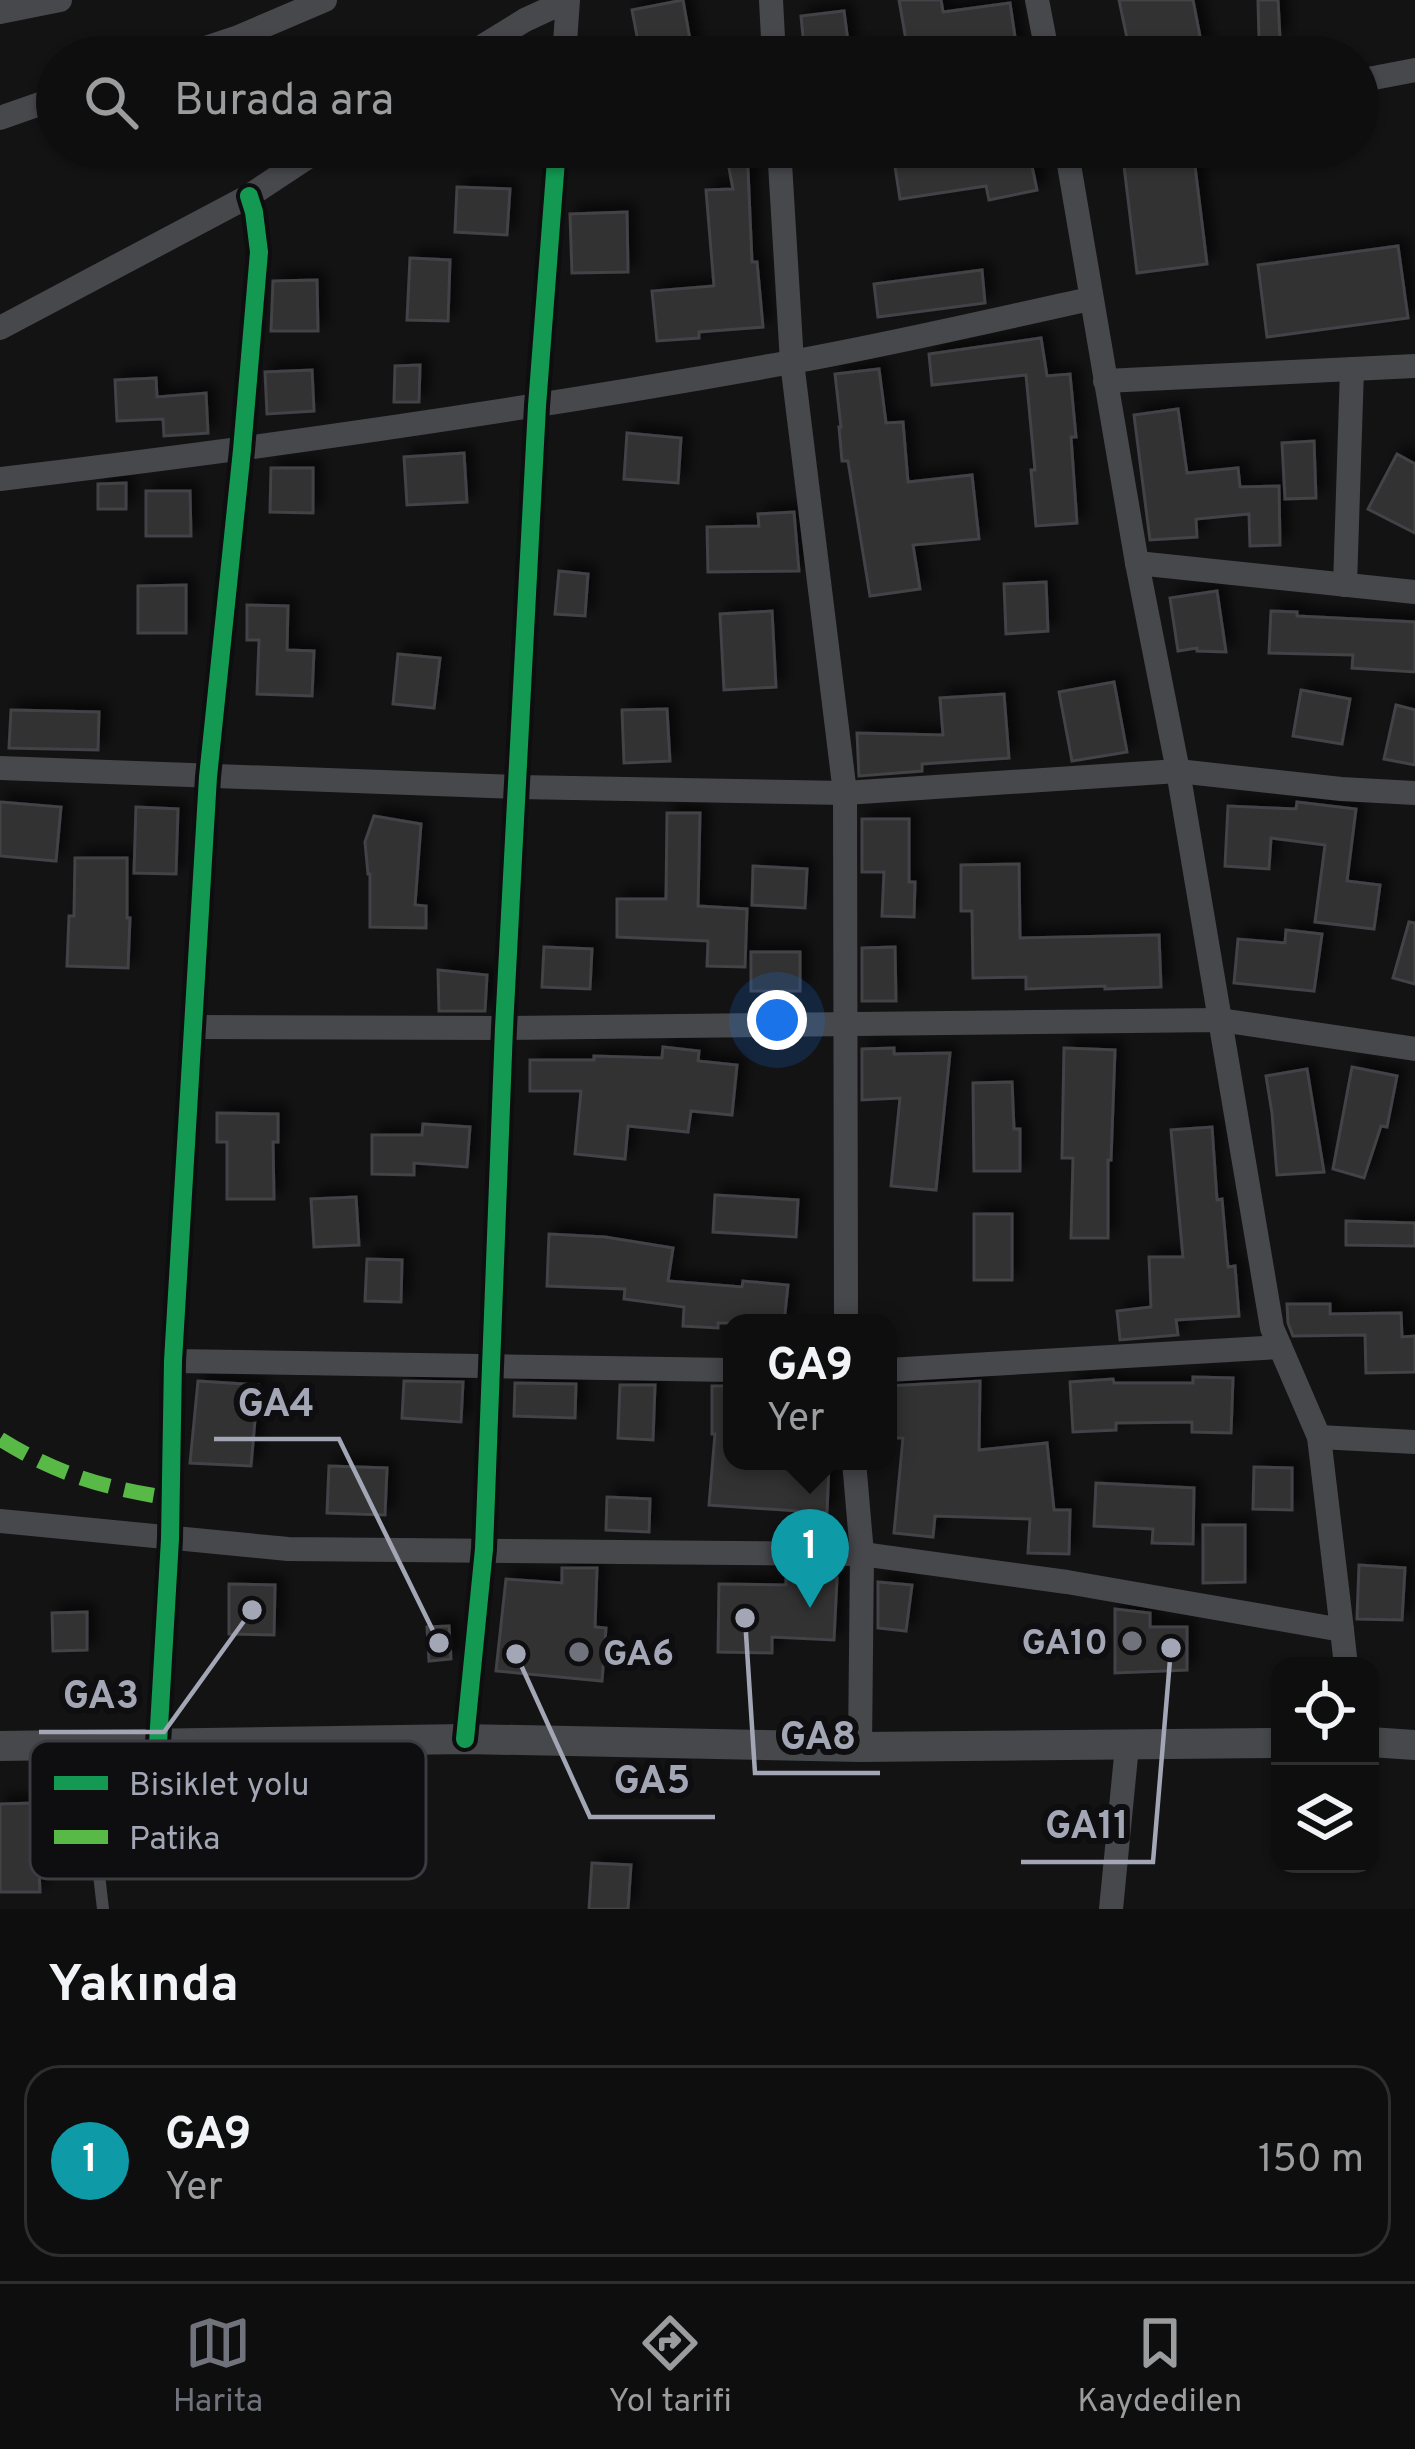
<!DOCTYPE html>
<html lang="tr">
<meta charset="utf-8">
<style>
:root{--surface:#0e0e0e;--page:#1c1c1c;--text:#f1f3f6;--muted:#9b9c9e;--line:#2e2e2e;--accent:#71737c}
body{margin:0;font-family:Overpass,sans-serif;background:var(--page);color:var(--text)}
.controls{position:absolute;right:36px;bottom:36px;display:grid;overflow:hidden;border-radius:24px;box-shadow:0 3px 9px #0004}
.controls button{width:108px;height:108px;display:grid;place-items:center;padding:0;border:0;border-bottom:3px solid var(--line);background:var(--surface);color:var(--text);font:60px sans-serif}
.you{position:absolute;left:777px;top:1020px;width:42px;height:42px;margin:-30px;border:9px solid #fff;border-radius:50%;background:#1a73e8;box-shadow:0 0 0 18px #1a73e833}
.badge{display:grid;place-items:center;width:78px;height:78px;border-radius:50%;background:var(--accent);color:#fff;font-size:39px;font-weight:700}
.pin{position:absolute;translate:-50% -99px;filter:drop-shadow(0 3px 6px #0008)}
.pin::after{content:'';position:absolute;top:63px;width:42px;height:36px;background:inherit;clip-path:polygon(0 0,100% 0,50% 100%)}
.popup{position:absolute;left:723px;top:1314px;width:174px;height:156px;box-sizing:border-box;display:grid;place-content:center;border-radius:24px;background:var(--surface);filter:drop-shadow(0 3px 9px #0005);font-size:39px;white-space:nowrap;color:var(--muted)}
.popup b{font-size:45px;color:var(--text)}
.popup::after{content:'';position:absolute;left:50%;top:100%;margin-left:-24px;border:24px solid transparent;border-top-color:var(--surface)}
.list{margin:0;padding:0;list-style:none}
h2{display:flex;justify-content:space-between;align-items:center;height:156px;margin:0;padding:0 48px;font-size:51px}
h2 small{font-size:39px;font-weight:400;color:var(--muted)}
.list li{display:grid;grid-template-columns:78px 1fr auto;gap:36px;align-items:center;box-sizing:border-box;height:192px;margin:0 24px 24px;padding:0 24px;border:3px solid var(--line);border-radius:36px}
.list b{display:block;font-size:45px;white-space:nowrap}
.list p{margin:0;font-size:39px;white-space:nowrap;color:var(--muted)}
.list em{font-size:39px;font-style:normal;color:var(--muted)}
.icon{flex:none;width:66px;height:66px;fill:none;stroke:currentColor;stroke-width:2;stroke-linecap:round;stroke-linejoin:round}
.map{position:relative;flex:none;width:1415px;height:1909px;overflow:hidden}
.search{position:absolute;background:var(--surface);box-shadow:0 3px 9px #0004;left:36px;right:36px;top:36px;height:132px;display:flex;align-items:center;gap:30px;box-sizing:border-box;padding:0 42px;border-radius:66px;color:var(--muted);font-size:45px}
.sheet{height:372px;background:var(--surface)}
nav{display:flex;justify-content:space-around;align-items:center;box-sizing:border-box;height:168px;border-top:3px solid var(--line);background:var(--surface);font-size:33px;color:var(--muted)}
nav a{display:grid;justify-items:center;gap:6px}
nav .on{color:var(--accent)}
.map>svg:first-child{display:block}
.building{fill:#313132;stroke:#424247;stroke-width:3;filter:url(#shadow)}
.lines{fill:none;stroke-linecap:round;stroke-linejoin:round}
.service{stroke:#47484c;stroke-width:12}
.minor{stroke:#47484c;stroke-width:24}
.tertiary{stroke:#47484c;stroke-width:30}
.quiet{stroke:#58b947;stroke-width:15;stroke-dasharray:30 15;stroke-linecap:butt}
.cycleway-casing{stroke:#0e0d0f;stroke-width:26}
.cycleway{stroke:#139951;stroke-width:18}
.poi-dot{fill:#71737c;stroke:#0e0d0f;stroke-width:4.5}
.labels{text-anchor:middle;stroke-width:12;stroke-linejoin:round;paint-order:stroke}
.poi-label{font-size:36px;font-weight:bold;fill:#a3a7b5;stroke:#0e0d0f;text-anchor:end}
.key{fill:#0e0d0f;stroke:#3b3b41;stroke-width:3}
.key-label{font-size:33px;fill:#a3a7b5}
.leader{fill:none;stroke:#a3a7b5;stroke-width:4.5}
.callout-dot{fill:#a3a7b5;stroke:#0e0d0f;stroke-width:4.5}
.callout-label{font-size:39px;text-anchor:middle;font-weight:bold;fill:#a3a7b5;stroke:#0e0d0f;stroke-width:12;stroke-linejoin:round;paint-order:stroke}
</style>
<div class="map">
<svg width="1415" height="1909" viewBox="0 0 1415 1909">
<defs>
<filter id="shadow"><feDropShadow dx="8" dy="-8" stdDeviation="6" flood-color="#0009"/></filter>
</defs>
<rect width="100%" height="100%" fill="#131313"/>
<g class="building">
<path d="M683 0 693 57H641L632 10Z"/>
<path d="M899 0H941L943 12 1010 3 1018 57H974L972 48 909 57Z"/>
<path d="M1119 0H1193L1204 57H1131Z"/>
<path d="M1258 0H1278L1280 38 1259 39Z"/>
<path d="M844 11 850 57H805L801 16Z"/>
<path d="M725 147H747L752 262H757L763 327 699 332V338L657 341 652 291 714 286 706 190 733 189Z"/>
<path d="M892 147H958L960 160 1028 147 1037 190 989 200 986 186 900 199Z"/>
<path d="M1194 158 1207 264 1137 273 1124 166Z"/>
<path d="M457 187 510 189 507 235 455 232Z"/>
<path d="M627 212 628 272 572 273 570 214Z"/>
<path d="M1398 246 1408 318 1267 337 1258 265Z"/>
<path d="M410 258 450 260 448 321 407 320Z"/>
<path d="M982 270 985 303 878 317 874 284Z"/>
<path d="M317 280 318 331H271L273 281Z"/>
<path d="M1041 338 1047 376 1070 374 1076 437H1071L1077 523 1036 526 1031 470H1035L1026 375 932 385 929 354Z"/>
<path d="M420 365 419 402H394L395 366Z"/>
<path d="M879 369 886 423 903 422 908 482 972 475 979 539 913 545 920 589 870 596 848 461H842L839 427H841L835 374Z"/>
<path d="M312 370 314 411 267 414 265 372Z"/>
<path d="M156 378 157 397 206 393 208 433 164 436 163 419 117 421 115 380Z"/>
<path d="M1178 409 1187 473 1238 468 1240 487 1279 486 1280 545 1250 546 1249 514 1196 519 1197 537 1150 540 1134 415Z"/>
<path d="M627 433 681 438 678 483 624 479Z"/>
<path d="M1314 441 1316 498 1285 499 1282 443Z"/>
<path d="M464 453 467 502 407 505 404 457Z"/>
<path d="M1397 454 1415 464V533L1368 509Z"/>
<path d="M271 468H313V513L270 512Z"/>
<path d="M126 483V509H98V484Z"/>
<path d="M146 491H190L191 536H146Z"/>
<path d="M794 512 799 571 708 572 707 527 759 526 758 514Z"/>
<path d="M559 571 588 574 585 616 555 614Z"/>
<path d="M1046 582 1048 631 1006 634 1004 584Z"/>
<path d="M186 585V633H138V586Z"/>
<path d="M1217 591 1226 652 1197 651V648L1178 651 1170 598Z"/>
<path d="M247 605 288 606 287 650 314 651 312 696 257 694 259 640H247Z"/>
<path d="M772 611 776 687 724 690 720 614Z"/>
<path d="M1271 611 1297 612V616L1415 622V672L1352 668 1353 655 1269 653Z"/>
<path d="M398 654 440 658 434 708 393 704Z"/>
<path d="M1114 682 1127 752 1072 761 1059 692Z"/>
<path d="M1301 690 1350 699 1342 744 1293 736Z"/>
<path d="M1004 694 1009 758 922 764V771L859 776 857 733 943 735 940 698Z"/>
<path d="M1396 705 1415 710V765L1384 759Z"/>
<path d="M667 709 670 761 624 763 622 710Z"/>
<path d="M11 710 99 712 98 750 9 748Z"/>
<path d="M0 802 61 807 56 861 0 856Z"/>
<path d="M1297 802 1356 809 1347 881 1380 885 1374 929 1315 922 1325 845 1271 838 1269 869 1225 866 1228 806 1296 809Z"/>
<path d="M136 807 178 809 176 874 134 873Z"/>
<path d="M667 813H700L698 906 747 909 745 967 707 966 708 941 617 937V899H666Z"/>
<path d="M374 816 421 824 415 905 426 906V928L370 927V874H368L365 842Z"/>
<path d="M862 819H909V882H915L914 917 882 916 884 872H862Z"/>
<path d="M75 858H127V918H130L128 968 67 966 69 916H74Z"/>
<path d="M1019 864 1020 938 1159 935 1161 987 1105 989V986L1026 989V977L973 978 972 911H961V865Z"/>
<path d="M753 866 807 869 805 908 752 905Z"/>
<path d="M1409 922 1415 923V984L1393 978Z"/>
<path d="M1286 930 1322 934 1314 991 1234 983 1238 939 1285 943Z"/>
<path d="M544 947 592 949 590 989 542 987Z"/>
<path d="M895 947 896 1001H862V948Z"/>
<rect x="751" y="952" width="49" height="39"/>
<path d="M438 970 487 975 485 1011H439Z"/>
<path d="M663 1047 699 1051 698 1061 737 1065 732 1115 691 1111 688 1132 628 1126 625 1159 575 1154 581 1091H530V1060H594V1056L662 1058Z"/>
<path d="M894 1048V1054L950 1053 936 1190 891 1186 900 1098 862 1100V1049Z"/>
<path d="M1064 1048 1115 1050 1111 1160H1108V1238H1071L1073 1158H1062Z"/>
<path d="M1352 1067 1397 1076 1387 1127 1381 1126 1364 1178 1333 1169Z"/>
<path d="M1307 1069 1324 1172 1277 1175 1272 1113 1266 1076Z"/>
<path d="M1012 1082 1014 1129H1020V1171H974L973 1083Z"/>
<path d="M217 1113 278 1114V1142H273L274 1199H227V1142H217Z"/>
<path d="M423 1124 470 1127 467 1167 414 1163V1175L372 1174V1135H422Z"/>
<path d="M1212 1127 1217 1200 1222 1199 1228 1267 1235 1266 1239 1316 1176 1320 1178 1335 1120 1340 1117 1311 1151 1307 1149 1257H1183L1171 1130Z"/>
<path d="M715 1195 798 1200 796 1237 713 1232Z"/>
<path d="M356 1197 359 1245 314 1247 311 1199Z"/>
<rect x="974" y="1214" width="38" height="66"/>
<path d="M1346 1221 1415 1223V1246L1346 1245Z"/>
<path d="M549 1234 605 1237 673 1248 668 1281 742 1287 743 1281 788 1285 784 1323H718V1328L683 1326 684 1307 624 1299 625 1289 547 1286Z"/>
<path d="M367 1259 402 1260 401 1302 365 1301Z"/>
<path d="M1287 1304H1330V1314L1401 1313 1402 1337 1415 1336V1372L1366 1373 1365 1335 1293 1336 1288 1323Z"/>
<path d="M1193 1377 1233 1378 1231 1433 1192 1432V1422L1116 1423V1430L1073 1432 1070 1382 1113 1379 1114 1383H1193Z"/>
<path d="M198 1381 258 1385 251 1466 190 1463Z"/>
<path d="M404 1381 463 1382 461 1422 402 1418Z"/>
<path d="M980 1381 979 1450 1047 1443 1054 1510H1070L1069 1554 1028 1553 1030 1519 935 1516 933 1537 894 1533 903 1438H888V1386Z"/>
<path d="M515 1383 576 1384 575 1418 514 1416Z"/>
<path d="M620 1385H655L653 1440 618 1438Z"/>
<path d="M712 1386H732V1461L829 1463 827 1513 709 1505 715 1434H712Z"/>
<path d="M329 1466 387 1468 385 1515 327 1513Z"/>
<path d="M1254 1467 1292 1468V1510L1253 1509Z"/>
<path d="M1096 1483 1194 1488 1193 1544 1152 1543 1153 1529 1094 1526Z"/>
<path d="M607 1497 650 1499 649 1532 606 1530Z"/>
<path d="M1203 1525H1245V1582L1203 1583Z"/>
<path d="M1359 1565 1405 1568 1402 1620 1357 1619Z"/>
<path d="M562 1568H597L595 1627 606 1628 602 1681 496 1671 506 1579 562 1583Z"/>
<path d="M786 1576 837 1578 834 1640 772 1637V1653L718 1652 719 1584 786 1585Z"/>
<path d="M878 1582 912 1585 906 1631 878 1628Z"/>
<path d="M229 1584 275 1585 274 1635 229 1634Z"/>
<path d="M1115 1609 1150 1613V1627H1187V1670L1115 1673Z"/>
<path d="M87 1612V1650L53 1651 52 1613Z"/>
<path d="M449 1626 451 1659 429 1661 427 1627Z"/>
<path d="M291 1798 294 1856 201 1866 202 1872 145 1875 134 1817 249 1807V1805Z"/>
<path d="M36 1803 40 1892H0V1804Z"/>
<path d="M592 1863 631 1865 628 1909H589Z"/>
</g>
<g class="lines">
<path class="service" d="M84 1746 103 1909"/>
<g class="minor">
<path d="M771 0 774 57"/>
<path d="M1037 0 1048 57"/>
<path d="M0 12 60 0"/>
<path d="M179 57 236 38 325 0"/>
<path d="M465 57 525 20 568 0 564 57"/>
<path d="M1358 81 1415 70"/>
<path d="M0 118 57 98"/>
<path d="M779 147 792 362 845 793 846 1323"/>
<path d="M1066 147 1137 563 1178 771 1272 1328 1319 1437 1342 1630"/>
<path d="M0 328 249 196 323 147"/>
<path d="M1105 381 1415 366"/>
<path d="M0 479C263 448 525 410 786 363 888 345 989 321 1090 299"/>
<path d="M1137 563 1415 592"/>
<path d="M1345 585 1352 369"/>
<path d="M0 768 518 787 845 793 1178 771 1341 789 1415 793"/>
<path d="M194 1027 504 1028 1220 1020 1415 1049"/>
<path d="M173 1361 732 1370"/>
<path d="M888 1370 1280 1347"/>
<path d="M1319 1437 1415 1442"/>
<path d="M854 1461 862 1554 860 1747"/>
<path d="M0 1521 288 1549 862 1554 1067 1582 1342 1630 1346 1666"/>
<path d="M465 1739 484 1549 504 1028 537 406 557 147"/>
<path d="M158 1744 170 1539 173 1361 208 777 242 450 259 252 254 212 249 196"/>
<path d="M1111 1909 1127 1746"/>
</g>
<g class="tertiary">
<path d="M1370 1742 1415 1745"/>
<path d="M0 1746 465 1739 860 1747 1280 1743"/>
</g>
<path class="quiet" d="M0 1439C56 1474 104 1488 169 1498"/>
<g class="cycleway-casing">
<g id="cycleway">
<path d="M465 1739 484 1549 504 1028 537 406 557 147"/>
<path d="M158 1744 170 1539 173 1361 208 777 242 450 259 252 254 212 249 196"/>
</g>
</g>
<use href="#cycleway" class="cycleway"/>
</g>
<g class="poi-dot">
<circle cx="1132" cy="1641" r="12"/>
<circle cx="579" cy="1652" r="12"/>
</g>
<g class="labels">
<g class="poi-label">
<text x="1108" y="1654">GA10</text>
<text x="603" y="1665" text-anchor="start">GA6</text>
</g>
</g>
<rect x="30" y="1741" width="396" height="138" rx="18" class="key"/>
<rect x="54" y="1776" width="54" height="14" fill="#139951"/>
<rect x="54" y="1830" width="54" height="14" fill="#58b947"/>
<g class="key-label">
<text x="129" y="1795">Bisiklet yolu</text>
<text x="129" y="1849">Patika</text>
</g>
<path class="leader" d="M439 1643L339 1439H214M252 1610L164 1732H39M745 1618L755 1773H880M516 1654L590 1817H715M1171 1648L1153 1862H1021"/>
<g class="callout-dot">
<circle cx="439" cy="1643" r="12"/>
<circle cx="252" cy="1610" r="12"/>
<circle cx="745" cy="1618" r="12"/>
<circle cx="516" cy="1654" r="12"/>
<circle cx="1171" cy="1648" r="12"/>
</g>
<g class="callout-label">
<text x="276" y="1416">GA4</text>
<text x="101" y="1708">GA3</text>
<text x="818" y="1749">GA8</text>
<text x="652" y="1793">GA5</text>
<text x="1087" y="1838">GA11</text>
</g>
</svg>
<div class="controls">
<button><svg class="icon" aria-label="locate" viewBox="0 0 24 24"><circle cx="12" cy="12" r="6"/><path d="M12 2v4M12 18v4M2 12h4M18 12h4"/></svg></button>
<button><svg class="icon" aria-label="layers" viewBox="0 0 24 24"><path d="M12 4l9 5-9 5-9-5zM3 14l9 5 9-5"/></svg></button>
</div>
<div class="you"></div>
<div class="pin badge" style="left:810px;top:1608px;background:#0f9aa8">1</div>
<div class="popup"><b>GA9</b>Yer</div>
<div class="search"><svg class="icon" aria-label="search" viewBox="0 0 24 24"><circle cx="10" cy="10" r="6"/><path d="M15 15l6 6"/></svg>Burada ara</div>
</div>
<section class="sheet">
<h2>Yakında<small></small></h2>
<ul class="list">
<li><span class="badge" style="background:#0f9aa8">1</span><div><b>GA9</b><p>Yer</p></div><em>150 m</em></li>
</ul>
</section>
<nav>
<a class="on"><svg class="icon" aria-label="map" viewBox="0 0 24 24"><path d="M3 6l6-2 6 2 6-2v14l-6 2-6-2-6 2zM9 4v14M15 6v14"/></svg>Harita</a>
<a><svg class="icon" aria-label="directions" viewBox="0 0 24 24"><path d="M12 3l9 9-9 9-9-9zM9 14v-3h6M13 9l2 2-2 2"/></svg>Yol tarifi</a>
<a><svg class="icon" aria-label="saved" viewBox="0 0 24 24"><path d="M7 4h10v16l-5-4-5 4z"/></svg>Kaydedilen</a>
</nav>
